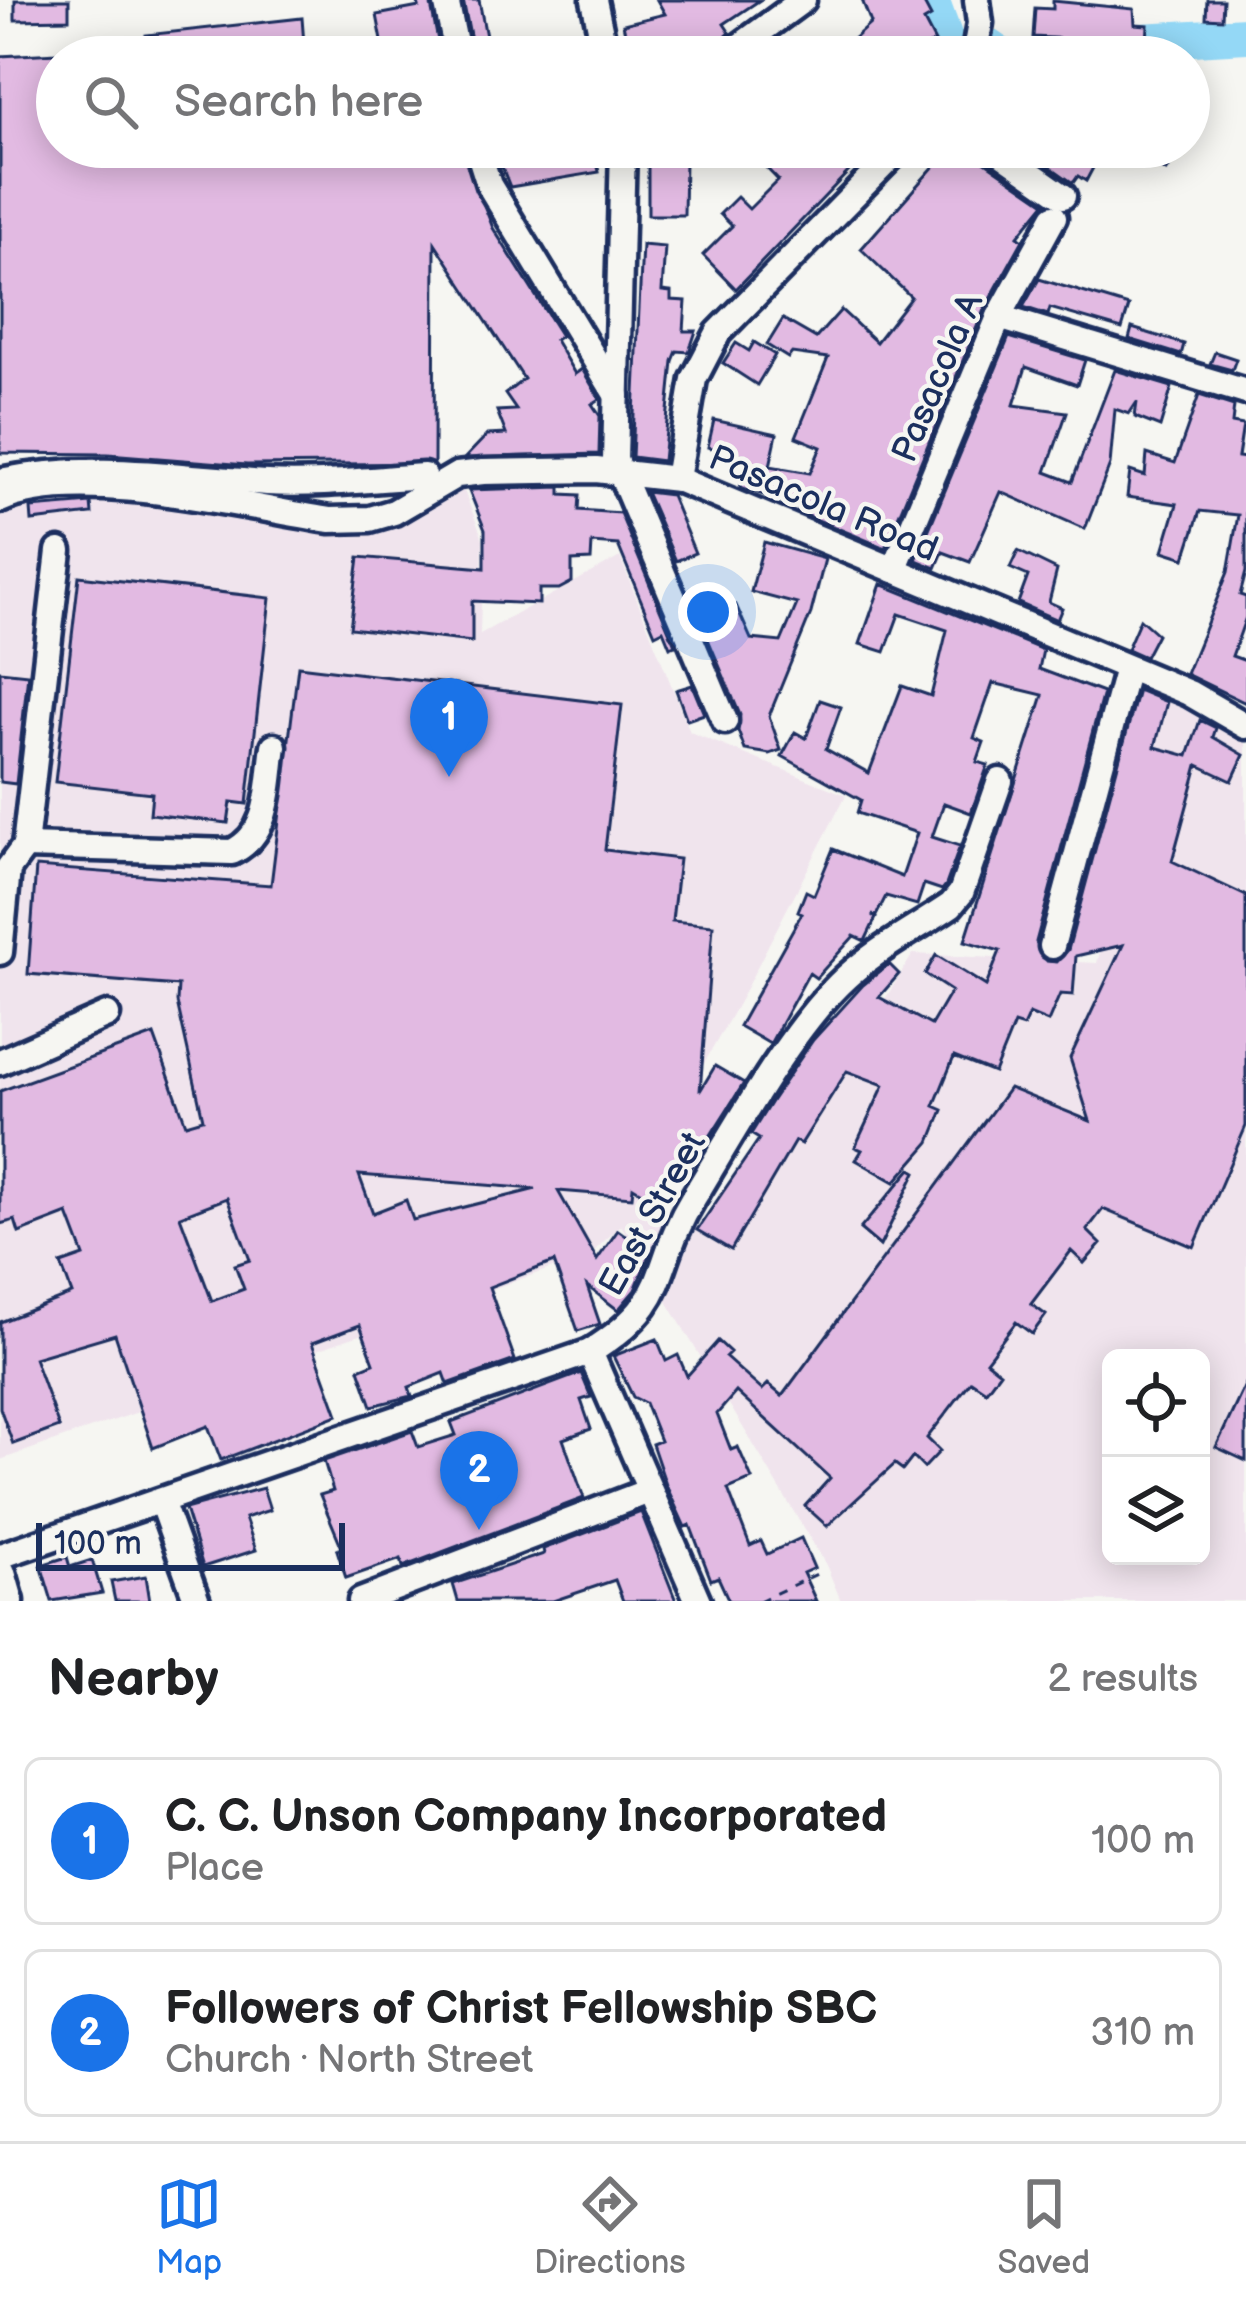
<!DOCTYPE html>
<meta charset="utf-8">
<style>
:root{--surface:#fff;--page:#f6f6f6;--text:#202124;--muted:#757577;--line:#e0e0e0;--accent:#1a73e8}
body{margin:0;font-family:"Balsamiq Sans",sans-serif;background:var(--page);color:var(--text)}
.controls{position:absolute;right:36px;bottom:36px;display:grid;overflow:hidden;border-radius:18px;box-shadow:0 6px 30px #0003}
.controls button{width:108px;height:108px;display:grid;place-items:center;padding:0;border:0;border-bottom:3px solid var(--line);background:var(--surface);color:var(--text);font:60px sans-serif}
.scale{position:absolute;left:36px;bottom:30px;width:309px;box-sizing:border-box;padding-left:12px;border:6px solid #1b2f5e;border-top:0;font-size:33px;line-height:42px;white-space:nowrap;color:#1b2f5e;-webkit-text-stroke:9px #f6f6f2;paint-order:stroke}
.you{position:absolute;left:708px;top:612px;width:42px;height:42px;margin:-30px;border:9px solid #fff;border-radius:50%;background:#1a73e8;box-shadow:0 0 0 18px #1a73e833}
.badge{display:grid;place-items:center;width:78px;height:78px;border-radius:50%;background:var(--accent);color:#fff;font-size:39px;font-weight:700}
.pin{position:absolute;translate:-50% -99px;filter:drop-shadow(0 3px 6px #0008)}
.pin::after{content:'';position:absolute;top:63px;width:42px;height:36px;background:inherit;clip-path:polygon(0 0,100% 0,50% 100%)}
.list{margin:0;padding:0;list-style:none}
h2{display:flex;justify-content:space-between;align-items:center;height:156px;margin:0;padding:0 48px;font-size:51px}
h2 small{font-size:39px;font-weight:400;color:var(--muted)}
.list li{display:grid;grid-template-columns:78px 1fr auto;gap:36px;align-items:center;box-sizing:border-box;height:168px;margin:0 24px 24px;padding:0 24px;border:3px solid var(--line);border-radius:18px}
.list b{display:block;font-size:45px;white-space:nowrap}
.list p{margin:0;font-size:39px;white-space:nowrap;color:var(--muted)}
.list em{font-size:39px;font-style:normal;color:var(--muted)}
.icon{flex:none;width:66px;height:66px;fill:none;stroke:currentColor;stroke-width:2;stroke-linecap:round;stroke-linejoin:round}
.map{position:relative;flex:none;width:1246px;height:1601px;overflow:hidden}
.search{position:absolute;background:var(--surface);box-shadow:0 6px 30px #0003;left:36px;right:36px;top:36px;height:132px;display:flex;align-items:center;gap:30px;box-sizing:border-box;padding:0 42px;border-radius:66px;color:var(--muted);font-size:45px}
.sheet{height:540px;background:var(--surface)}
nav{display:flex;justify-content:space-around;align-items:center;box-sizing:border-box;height:168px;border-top:3px solid var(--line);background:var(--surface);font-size:33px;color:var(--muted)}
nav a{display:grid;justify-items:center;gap:6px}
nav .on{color:var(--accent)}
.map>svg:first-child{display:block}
.built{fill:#f0e4ed;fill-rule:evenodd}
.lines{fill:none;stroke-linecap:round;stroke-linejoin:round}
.river{stroke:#94d8f6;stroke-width:36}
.building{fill:#e2bae2;stroke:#1b2f5e;stroke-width:3;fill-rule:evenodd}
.minor-casing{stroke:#1b2f5e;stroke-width:33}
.major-casing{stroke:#1b2f5e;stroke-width:39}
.path{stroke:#1b2f5e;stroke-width:3;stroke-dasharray:9 9;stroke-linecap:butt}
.minor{stroke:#f6f6f2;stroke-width:24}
.major{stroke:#f6f6f2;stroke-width:30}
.labels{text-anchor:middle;stroke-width:9;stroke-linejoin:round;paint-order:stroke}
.street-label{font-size:36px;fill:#1b2f5e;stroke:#f6f6f2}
</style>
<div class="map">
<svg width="1246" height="1601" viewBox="0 0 1246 1601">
<rect width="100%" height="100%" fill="#f6f6f2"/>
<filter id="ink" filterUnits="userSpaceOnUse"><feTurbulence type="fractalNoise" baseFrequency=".00833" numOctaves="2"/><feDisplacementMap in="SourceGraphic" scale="24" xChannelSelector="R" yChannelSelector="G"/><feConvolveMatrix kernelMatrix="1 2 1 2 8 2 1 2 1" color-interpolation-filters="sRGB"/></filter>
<g filter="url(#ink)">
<path class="built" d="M462 486 483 539 480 634 620 557 690 732 846 795 740 1000 633 1189 731 1247 913 954 1097 963 1169 698 1220 720 1246 741V1601H841L826 1565 621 1225 590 1255 0 1460V507L99 491 366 524ZM1111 1358H1201V1556H1111Z"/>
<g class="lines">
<g class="river">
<path d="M931 0 949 49 968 54"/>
<path d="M987 46 1003 57"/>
<path d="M1084 57 1123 42 1246 35"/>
</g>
</g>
<g class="building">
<path d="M15 0H69V19L15 20Z"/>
<path d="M417 0H430L440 51 405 57 399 48 384 51 377 15 419 7Z"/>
<path d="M463 0H479L487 42 472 45Z"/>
<path d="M657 0H760L724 24 730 33 703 56 692 39 630 54 623 24 665 14Z"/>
<path d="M862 0H922L931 17 924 21 935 42 931 44 942 57H833L871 23Z"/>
<path d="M1207 0H1223L1222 19 1206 18Z"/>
<path d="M1053 1 1134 9 1135 24 1148 25 1147 43 1033 37 1035 8 1053 9Z"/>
<path d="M302 18 305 57H147L146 35Z"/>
<path d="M521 36 525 57H474L472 45Z"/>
<path d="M581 40 584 57H536L535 49Z"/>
<path d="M57 53V147L415 155 413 147H461L493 228 561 336 555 340 575 374 582 369 600 399 592 404 600 416 599 454 465 458 487 435 506 434 497 411 516 410 505 394 524 379 435 243 434 463 247 465 108 454 0 453V56Z"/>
<path d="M494 147H594L599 172 510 187Z"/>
<path d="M648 147H674L685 159 684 215H648Z"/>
<path d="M746 147H831L852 168 736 289 703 255 732 226 720 214 737 197 749 209 778 180Z"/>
<path d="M951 147H977L984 161 1045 203 1018 236 1023 240 984 310 885 548 798 512 800 507 740 487 747 456 708 447 714 420 777 434 770 466 810 473 821 447 796 437 828 358 792 353 788 358 767 345 783 319 816 338 841 310 876 342 911 297 861 249Z"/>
<path d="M1022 147H1104L1086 181 1078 176 1073 183Z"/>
<path d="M1156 147H1181L1166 171 1148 159Z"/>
<path d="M642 245 665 247 662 291 671 292V300L686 301 684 331H696L689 352 677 351 673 361 663 461 632 457Z"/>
<path d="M1039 279 1129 306 1122 329 1050 308 1048 315 1023 307Z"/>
<path d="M1132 328 1184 344 1181 355 1129 339Z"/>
<path d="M1009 337 1085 360 1077 385 1026 367 1014 405 1067 412 1046 472 1072 482 1115 370 1172 387 1160 427 1135 417 1137 402 1129 414 1115 409 1110 465 1085 529 1001 492 970 562 943 552 936 568 916 560Z"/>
<path d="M754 342 775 355 757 385 723 363 736 343 749 351Z"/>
<path d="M1215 352 1236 359 1232 370 1210 364Z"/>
<path d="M1199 395 1234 406 1232 423 1243 425 1238 457 1246 458V572L1240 595 1246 597V617L1232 656 1246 661V703L1186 674 1228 572 1238 515 1200 511 1185 558 1163 551 1177 504 1127 497 1130 471 1145 476 1147 454 1175 463Z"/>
<path d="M561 487V494L580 495 579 510 620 513 675 645 670 647 663 630 655 634 618 545 592 543 591 560 572 561V582L559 589H539V604L472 601V642L350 628 359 557 485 568V530L469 490Z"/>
<path d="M646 492 671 495 695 553 676 561Z"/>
<path d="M91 503 92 514 32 521 31 508Z"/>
<path d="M764 542 825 559 811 613 769 716 781 750 770 754 745 750 738 731 740 715 700 620 736 605 751 639 781 642 797 604 751 592Z"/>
<path d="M1018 551 1057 570 1049 602 1062 608 1057 620 1018 603 1028 576 1010 568Z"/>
<path d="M79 576 270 598 247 804 231 802 228 823 150 814 152 793 55 782Z"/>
<path d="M881 584 1043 650 1039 669 1103 693 1036 942 1047 961 1057 962 1068 950 1138 690 1167 702 1155 747 1188 756 1200 720 1216 728 1213 737 1244 755 1232 781 1198 765 1172 861 1246 896V1126L1194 1247 1103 1209 1087 1230 1101 1244 1084 1263 1071 1251 1031 1304 1046 1315 1032 1334 1016 1322 986 1361 1000 1372 986 1391 971 1381 927 1438 940 1451 924 1468 913 1457 903 1470 895 1464 827 1526 805 1506 830 1478 736 1392 717 1414 731 1450 738 1447 752 1479 728 1489 750 1546 761 1541 767 1554 801 1538 814 1568 803 1573 816 1601H729L718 1577 711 1580 690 1525 685 1527 666 1485 652 1444 660 1441 645 1403 633 1397 613 1356 657 1339 666 1361 678 1355 687 1376 718 1341 730 1352 725 1357 762 1390 768 1384 782 1396 1009 1088 1090 1121 1070 1058 1123 945 1076 956 1073 995 1060 994 1048 1022 1029 1014 1023 1027 1014 1024 994 1073 954 1057 934 1106 943 1110 930 1142 895 1182 856 1160 862 1150 855 1147 884 1085 847 1071 801 1144 795 1141 731 1250 697 1230 759 1139 751 1134 772 1100 813 1040 863 985 889 964 899 974 879 997 931 1025 951 991 925 974 936 955 986 986 1000 951 965 941 1043 695 993 683 974 738 984 742 977 762 988 765 971 813 944 803 932 837 960 846 946 885 942 890 924 884 917 905 886 896 876 916 872 915 876 918 865 941 854 936 816 978 809 973 770 1044 739 1026 802 913 798 911 806 891 814 895 833 849 902 877 917 833 857 813 861 800 782 756 795 732 806 738 820 700 841 707 826 749 869 773 902 686 931 696 947 630 899 614 885 652 860 644Z"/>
<path d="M1140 619 1157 634 1145 657 1127 649Z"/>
<path d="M298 666 622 705 605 850 679 859 672 921 713 925 700 1091 715 1066 744 1083 688 1171 681 1166 666 1192 660 1188 653 1199 633 1187 632 1197 558 1191 597 1260 618 1230 650 1253 635 1290 618 1310 587 1286 600 1324 578 1331 554 1262 489 1287 515 1360 448 1384 444 1373 409 1387 412 1396 372 1406 359 1369 374 1363 360 1325 312 1343 338 1415 221 1460 208 1426 153 1448 115 1334 34 1358 59 1427 13 1444 0 1408V1322L72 1294 61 1264 84 1256 68 1214 19 1233 15 1220 0 1224V1091L154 1035 186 1124 203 1119 177 1002 178 986 28 974 36 867 271 885ZM359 1175 535 1189H536L413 1220 406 1200 373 1213ZM227 1198 250 1260 235 1265 244 1289 212 1301 180 1216Z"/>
<path d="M0 671 28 674 16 784 0 782Z"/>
<path d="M692 685 704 714 687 720 676 690Z"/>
<path d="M911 1169 916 1172 880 1246 860 1229Z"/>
<path d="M581 1373 591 1397 581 1400 591 1429 563 1439 584 1498 403 1567 401 1559 346 1578 337 1550 342 1548 320 1495 333 1491 324 1461 412 1431 418 1447 456 1435 451 1422Z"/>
<path d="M1246 1383V1461L1216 1447Z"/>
<path d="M263 1488 270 1510 245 1518 256 1550 203 1567 185 1509Z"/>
<path d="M641 1512 676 1601H623L615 1580 553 1601H458L453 1584 544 1554 543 1549Z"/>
<path d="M67 1557 70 1567 92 1560 102 1593 52 1601 41 1565Z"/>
<path d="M146 1576 150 1601H115L111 1582Z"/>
</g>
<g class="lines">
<g class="minor-casing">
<g id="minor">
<path d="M446 0 458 57"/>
<path d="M594 0 606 57"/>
<path d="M725 57 803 0"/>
<path d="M974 57 980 23 977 0"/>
<path d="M477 147 489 185 617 396"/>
<path d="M623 147 615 460 725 721"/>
<path d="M993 147 1063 196"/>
<path d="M999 317 1246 392"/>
<path d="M677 479 694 379 718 333 901 147"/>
<path d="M0 481C90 462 176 477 267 483 318 486 373 479 424 476"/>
<path d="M0 500C76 465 246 507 330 520L370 519 394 512 457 475 483 472 596 470 677 479 1189 693 1246 726"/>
<path d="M894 570 999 317 1054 217"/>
<path d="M25 846 232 852C272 833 268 784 274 746"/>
<path d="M1052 946 1127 668"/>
<path d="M0 952 8 869 25 846 59 551"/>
<path d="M0 1062 107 1015"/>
<path d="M590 1352 698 1601"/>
<path d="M161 1501 197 1601"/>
<path d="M0 1556 590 1352C676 1298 649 1271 694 1197 733 1133 787 1035 839 984 872 951 913 931 951 905L961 893 1000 781"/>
<path d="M361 1601 649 1491"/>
</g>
</g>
<g class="major-casing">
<path id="major" d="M0 1573 8 1601"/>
</g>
<path class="path" d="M759 1601 821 1572"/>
<use href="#minor" class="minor"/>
<use href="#major" class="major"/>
</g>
</g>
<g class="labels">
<g class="street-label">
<text transform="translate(936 377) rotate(-67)" y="13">Pasacola A</text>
<text transform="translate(824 502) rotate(23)" y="13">Pasacola Road</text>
<text transform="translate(651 1213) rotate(-61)" y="13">East Street</text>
</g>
</g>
</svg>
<div class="controls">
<button><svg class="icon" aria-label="locate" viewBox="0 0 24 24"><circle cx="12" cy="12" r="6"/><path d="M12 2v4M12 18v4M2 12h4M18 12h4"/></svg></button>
<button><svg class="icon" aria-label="layers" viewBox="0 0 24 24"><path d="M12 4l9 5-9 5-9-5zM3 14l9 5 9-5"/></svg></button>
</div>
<div class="scale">100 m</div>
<div class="you"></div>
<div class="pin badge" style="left:449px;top:777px">1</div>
<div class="pin badge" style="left:479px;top:1530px">2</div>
<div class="search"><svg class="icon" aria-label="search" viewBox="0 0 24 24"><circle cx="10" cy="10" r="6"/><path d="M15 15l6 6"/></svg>Search here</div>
</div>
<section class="sheet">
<h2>Nearby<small>2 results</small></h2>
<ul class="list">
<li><span class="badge">1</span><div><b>C. C. Unson Company Incorporated</b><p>Place</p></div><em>100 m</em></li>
<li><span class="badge">2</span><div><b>Followers of Christ Fellowship SBC</b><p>Church · North Street</p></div><em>310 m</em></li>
</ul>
</section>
<nav>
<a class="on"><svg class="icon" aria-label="map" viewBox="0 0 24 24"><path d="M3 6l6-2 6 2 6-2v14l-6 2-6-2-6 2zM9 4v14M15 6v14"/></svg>Map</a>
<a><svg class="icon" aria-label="directions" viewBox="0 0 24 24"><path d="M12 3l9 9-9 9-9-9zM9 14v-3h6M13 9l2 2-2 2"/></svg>Directions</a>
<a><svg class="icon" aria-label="saved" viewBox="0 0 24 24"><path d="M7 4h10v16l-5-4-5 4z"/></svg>Saved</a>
</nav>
